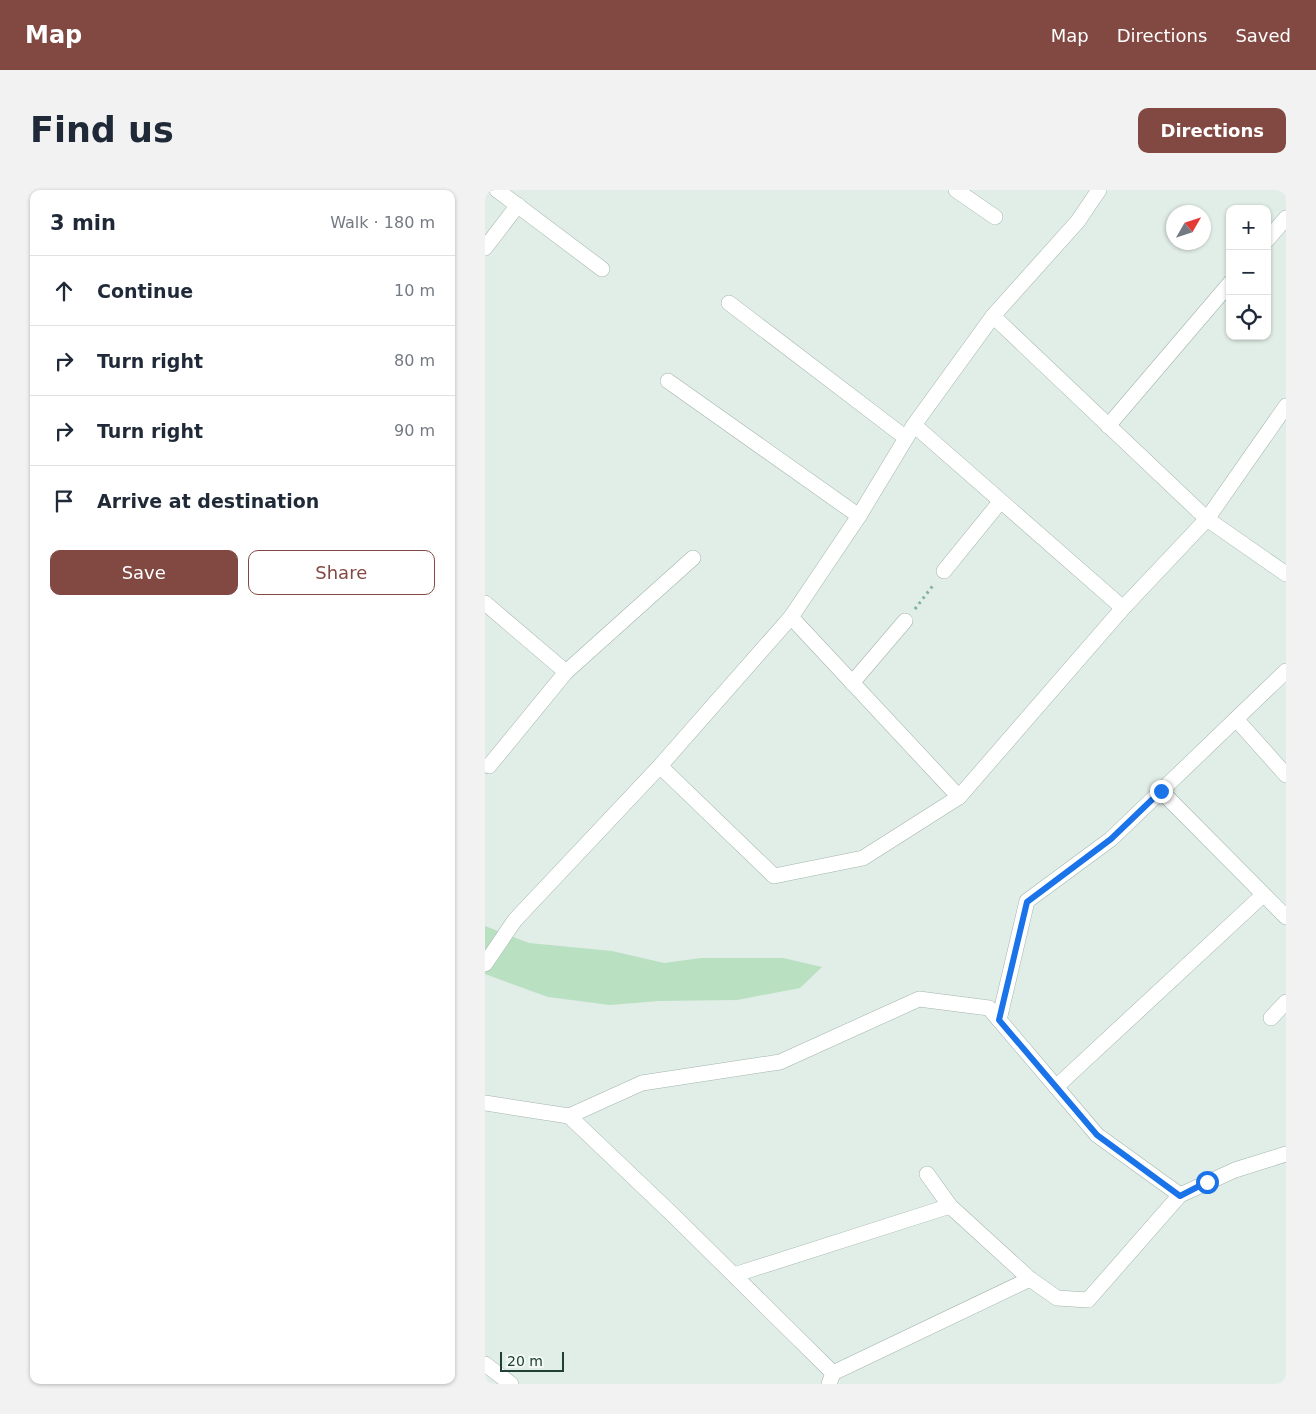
<!DOCTYPE html>
<meta charset="utf-8">
<style>
:root{--surface:#fff;--page:#f2f2f3;--text:#1f2937;--muted:#747a83;--line:#e0e1e3;--accent:#824942}
body{margin:0;font-family:"DejaVu Sans",sans-serif;background:var(--page);color:var(--text)}
.controls{position:absolute;right:15px;top:15px;display:grid;overflow:hidden;border-radius:10px;box-shadow:0 1px 4px #0004}
.controls button{width:45px;height:45px;display:grid;place-items:center;padding:0;border:0;border-bottom:1px solid var(--line);background:var(--surface);color:var(--text);font:25px sans-serif}
.compass{position:absolute;left:681px;top:15px;width:45px;height:45px;border-radius:50%;background:var(--surface);box-shadow:0 1px 4px #0004;rotate:51deg}
.scale{position:absolute;left:15px;bottom:12px;width:64px;box-sizing:border-box;padding-left:5px;border:2px solid #203f35;border-top:0;font-size:14px;line-height:18px;white-space:nowrap;color:#203f35;-webkit-text-stroke:4px #f2f9f5;paint-order:stroke}
.stop{position:absolute;width:15px;height:15px;margin:-11px;border:4px solid #1a73e8;border-radius:50%;background:#fff}
.stop.end{background:#1a73e8;border-color:#fff;box-shadow:0 1px 5px #0008}
.list{margin:0;padding:0;list-style:none}
h2{display:flex;justify-content:space-between;align-items:center;height:65px;margin:0;padding:0 20px;font-size:21px}
h2 small{font-size:16px;font-weight:400;color:var(--muted)}
.list li{display:grid;grid-template-columns:32px 1fr auto;gap:15px;align-items:center;box-sizing:border-box;height:70px;padding:0 20px;border-top:1px solid var(--line)}
.list b{display:block;font-size:19px;white-space:nowrap}
.list em{font-size:16px;font-style:normal;color:var(--muted)}
.actions{display:flex;gap:10px;padding:15px 20px}
.actions a{flex:1;padding:11px 0;border:1px solid var(--accent);border-radius:10px;text-align:center;font-size:18px;color:var(--accent)}
.actions .main{background:var(--accent);color:#fff}
.icon{flex:none;width:28px;height:28px;fill:none;stroke:currentColor;stroke-width:2;stroke-linecap:round;stroke-linejoin:round}
.map{position:relative;flex:none;width:801px;height:1194px;overflow:hidden;border-radius:10px}
header{display:flex;align-items:center;gap:30px;box-sizing:border-box;height:70px;padding:0 25px;background:var(--accent);color:#fff}
header strong{font-size:24px}
nav{display:flex;gap:28px;margin-inline-start:auto;font-size:18px}
.intro{display:flex;align-items:center;justify-content:space-between;box-sizing:border-box;height:120px;padding:0 30px}
h1{margin:0;font-size:35px}
.button{padding:12px 22px;border-radius:10px;background:var(--accent);color:#fff;font-size:18px;font-weight:700}
main{display:flex;gap:30px;padding:0 30px}
aside{flex:1;background:var(--surface);border-radius:10px;box-shadow:0 1px 4px #0004}
.map>svg:first-child{display:block}
.green{fill:#b8e0c1}
.lines{fill:none;stroke-linecap:round;stroke-linejoin:round}
.street-casing{stroke:#a3b5ae;stroke-width:16}
.path{stroke:#7fb3a0;stroke-width:3;stroke-dasharray:2.5 4;stroke-linecap:butt}
.street{stroke:#fff;stroke-width:15}
.route{stroke:#1a73e8;stroke-width:6}
</style>
<header>
<strong>Map</strong>
<nav><a>Map</a><a>Directions</a><a>Saved</a></nav>
</header>
<div class="intro"><h1>Find us</h1><a class="button">Directions</a></div>
<main>
<aside>
<h2>3 min<small>Walk · 180 m</small></h2>
<ul class="list">
<li><svg class="icon" aria-label="ahead" viewBox="0 0 24 24"><path d="M12 20V5M6 11l6-6 6 6"/></svg><div><b>Continue</b></div><em>10 m</em></li>
<li><svg class="icon" aria-label="right" viewBox="0 0 24 24"><path d="M7 20v-9h11M14 6l5 5-5 5"/></svg><div><b>Turn right</b></div><em>80 m</em></li>
<li><svg class="icon" aria-label="right" viewBox="0 0 24 24"><path d="M7 20v-9h11M14 6l5 5-5 5"/></svg><div><b>Turn right</b></div><em>90 m</em></li>
<li><svg class="icon" aria-label="arrive" viewBox="0 0 24 24"><path d="M6 21V4h12l-3 4 3 4H6"/></svg><div><b>Arrive at destination</b></div></li>
</ul>
<div class="actions"><a class="main">Save</a><a>Share</a></div>
</aside>
<div class="map">
<svg width="801" height="1194" viewBox="0 0 801 1194">
<rect width="100%" height="100%" fill="#e1ede7"/>
<path class="green" d="M0 736 44 753 127 761 179 773 216 768H298L337 777 315 798 252 810 174 811 125 815 63 807 0 784Z"/>
<g class="lines">
<g class="street-casing">
<g id="street">
<path d="M12 0 117 79"/>
<path d="M471 0 510 27"/>
<path d="M782 50 801 28"/>
<path d="M0 58 33 15"/>
<path d="M244 113 421 248"/>
<path d="M508 126 722 329 801 384"/>
<path d="M183 191 374 326"/>
<path d="M429 235 638 418"/>
<path d="M623 236 745 93"/>
<path d="M459 381 515 312"/>
<path d="M0 413 81 482"/>
<path d="M306 427 474 607"/>
<path d="M367 493 420 431"/>
<path d="M751 529 801 585"/>
<path d="M4 576 81 482 208 368"/>
<path d="M175 576 306 427 374 326 429 235 508 126 593 31 614 0"/>
<path d="M676 601 801 727"/>
<path d="M0 774 30 730 175 576 289 686 378 668 474 607 638 418 722 329 801 216"/>
<path d="M786 828 801 812"/>
<path d="M514 830 542 711 626 649 801 481"/>
<path d="M571 897 778 705"/>
<path d="M0 913 84 926 187 1024 348 1183 344 1194"/>
<path d="M84 926 157 893 295 872 434 809 504 818 612 945 695 1005"/>
<path d="M442 984 465 1016 545 1089 572 1108 603 1110 695 1005 750 980 801 964"/>
<path d="M249 1085 465 1016"/>
<path d="M0 1174 26 1194"/>
<path d="M348 1183 545 1089"/>
</g>
</g>
<path class="path" d="M430 419 449 394"/>
<use href="#street" class="street"/>
</g>
<g class="lines">
<path class="route" d="M676 601 626 649 542 712 514 830 612 945 695 1006 722 992"/>
</g>
</svg>
<div class="controls">
<button>+</button>
<button>−</button>
<button><svg class="icon" aria-label="locate" viewBox="0 0 24 24"><circle cx="12" cy="12" r="6"/><path d="M12 2v4M12 18v4M2 12h4M18 12h4"/></svg></button>
</div>
<svg class="compass" viewBox="-18 -18 36 36"><path d="M0-13l5 13h-10z" fill="#e53935"/><path d="M0 13l5-13h-10z" fill="#747a83"/></svg>
<div class="scale">20 m</div>
<div class="stop" style="left:722px;top:992px"></div>
<div class="stop end" style="left:676px;top:601px"></div>
</div>
</main>
